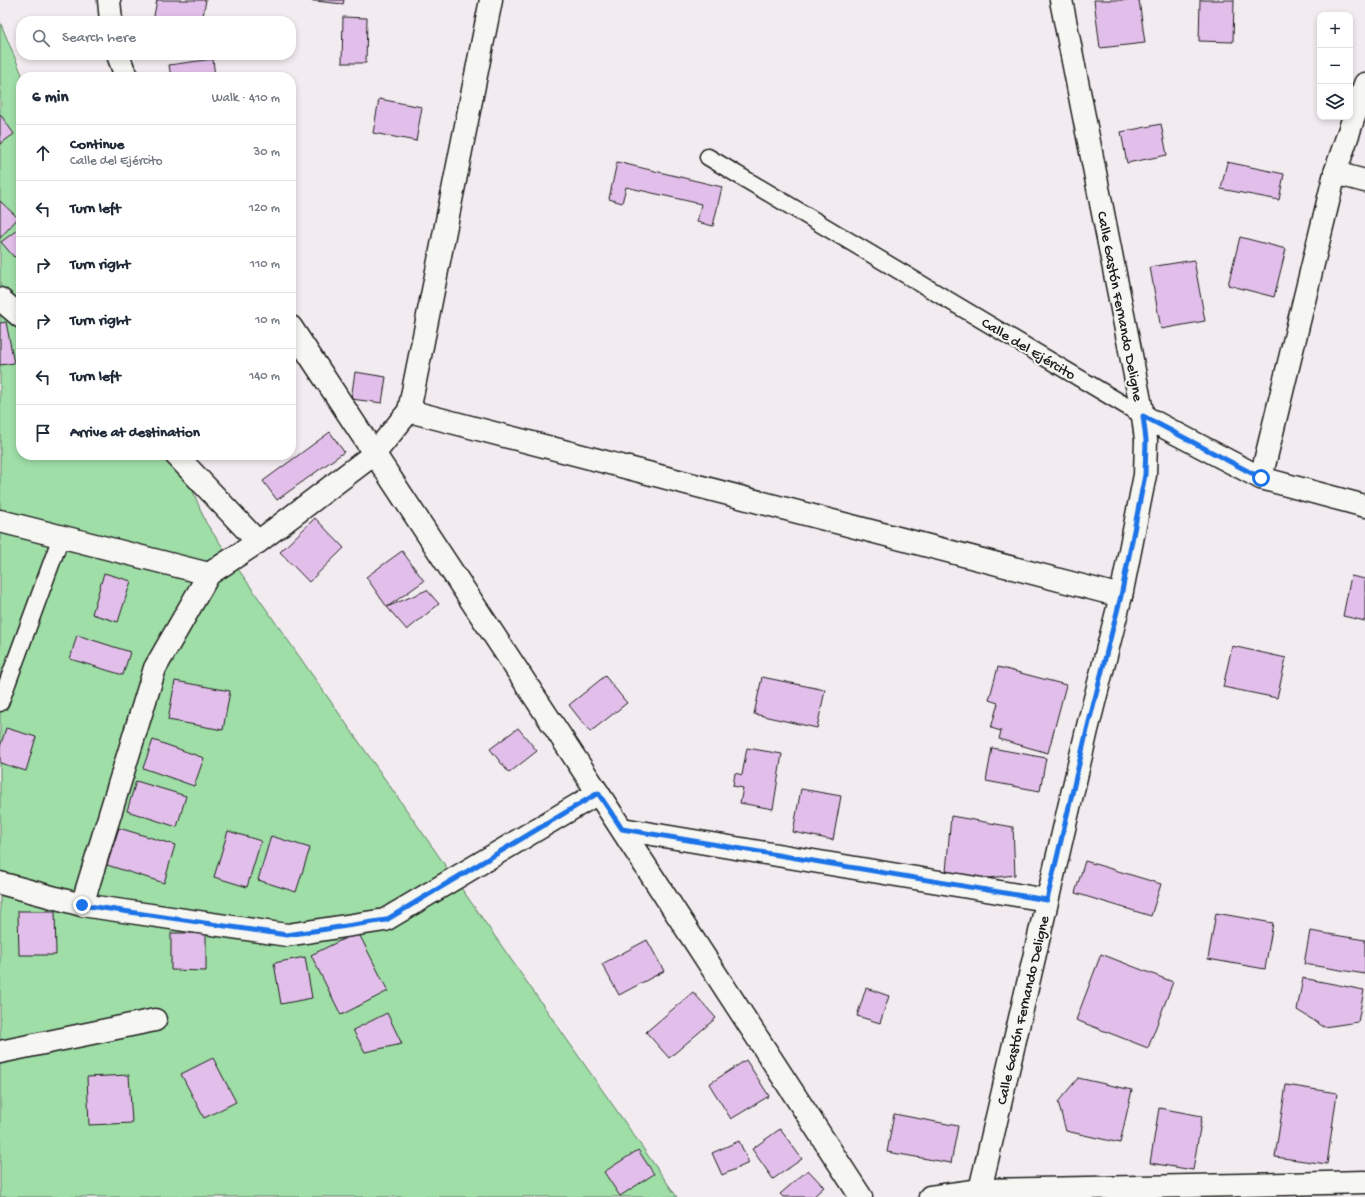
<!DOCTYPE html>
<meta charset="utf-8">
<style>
:root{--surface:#fff;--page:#f6f6f7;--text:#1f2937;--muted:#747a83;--line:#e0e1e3}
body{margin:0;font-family:"Gochi Hand",sans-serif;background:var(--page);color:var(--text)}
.controls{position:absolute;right:12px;top:12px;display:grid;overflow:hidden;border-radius:8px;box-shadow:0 2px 6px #0003}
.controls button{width:36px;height:36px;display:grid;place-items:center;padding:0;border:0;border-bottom:1px solid var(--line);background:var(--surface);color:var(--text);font:20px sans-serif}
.stop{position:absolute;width:12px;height:12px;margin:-9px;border:3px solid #1a73e8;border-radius:50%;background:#fff}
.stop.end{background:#1a73e8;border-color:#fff;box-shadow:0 1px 4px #0008}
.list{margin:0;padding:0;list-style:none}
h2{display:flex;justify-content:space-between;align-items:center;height:52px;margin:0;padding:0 16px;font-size:17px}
h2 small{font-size:13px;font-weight:400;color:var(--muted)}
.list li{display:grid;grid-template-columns:26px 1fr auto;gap:12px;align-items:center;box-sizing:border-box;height:56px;padding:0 16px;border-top:1px solid var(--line)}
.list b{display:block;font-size:15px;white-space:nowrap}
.list p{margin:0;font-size:13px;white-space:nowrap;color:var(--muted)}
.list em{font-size:13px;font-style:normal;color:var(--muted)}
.icon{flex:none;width:22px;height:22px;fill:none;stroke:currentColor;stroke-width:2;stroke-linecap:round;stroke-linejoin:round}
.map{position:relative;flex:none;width:1365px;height:1197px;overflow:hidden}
.search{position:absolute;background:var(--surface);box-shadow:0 2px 6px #0003;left:16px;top:16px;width:280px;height:44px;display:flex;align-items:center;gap:10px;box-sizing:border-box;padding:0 14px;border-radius:16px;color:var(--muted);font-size:15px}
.panel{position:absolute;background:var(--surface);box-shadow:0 2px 6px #0003;left:16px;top:72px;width:280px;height:388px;border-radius:16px}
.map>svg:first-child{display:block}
.green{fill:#9fdea7;stroke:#5e7d62}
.building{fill:#e2bfea;stroke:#1c1c1c}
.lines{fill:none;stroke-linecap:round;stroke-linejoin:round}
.lane-casing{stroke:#1c1c1c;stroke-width:19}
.street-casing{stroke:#1c1c1c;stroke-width:25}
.secondary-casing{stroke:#1c1c1c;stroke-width:25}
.lane{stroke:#f6f6f2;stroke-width:16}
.street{stroke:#f6f6f2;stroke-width:22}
.secondary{stroke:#f6f6f2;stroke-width:22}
.route{stroke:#1a73e8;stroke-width:5}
.labels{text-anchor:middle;stroke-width:4;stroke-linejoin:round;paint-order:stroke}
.street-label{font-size:15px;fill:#1c1c1c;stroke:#f6f6f2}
</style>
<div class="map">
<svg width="1365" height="1197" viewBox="0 0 1365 1197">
<rect width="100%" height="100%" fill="#f2ebf0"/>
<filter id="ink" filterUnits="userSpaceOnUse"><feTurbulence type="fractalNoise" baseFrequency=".025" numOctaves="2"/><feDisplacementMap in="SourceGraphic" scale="8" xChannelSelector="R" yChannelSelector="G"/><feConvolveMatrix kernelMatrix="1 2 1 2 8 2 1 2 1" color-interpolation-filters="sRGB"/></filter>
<g filter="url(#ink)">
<path class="green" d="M0 22 23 77H21V455H178L206 523 677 1197H0Z"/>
<g class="building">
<path d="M157 0H206L202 21H153Z"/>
<path d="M306 0H344L343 4Z"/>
<path d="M1094 0H1139L1145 43 1100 48Z"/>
<path d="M1200 0H1234L1233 42 1199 41Z"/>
<path d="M343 17 367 18 366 63H342Z"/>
<path d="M213 59 215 77H171L169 65Z"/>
<path d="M379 99 422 107 416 141 373 133Z"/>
<path d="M0 114 14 134 0 144Z"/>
<path d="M1161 124 1167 155 1127 163 1121 132Z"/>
<path d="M617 162 722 187 713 226 697 222 701 204 626 187 622 203 609 199Z"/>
<path d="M1227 162 1284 174 1279 200 1221 189Z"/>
<path d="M0 201 18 218 0 238Z"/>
<path d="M21 227V252L14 257 1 242Z"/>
<path d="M1240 237 1286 249 1274 297 1228 285Z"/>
<path d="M1194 260 1205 321 1161 329 1150 267Z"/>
<path d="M6 322 14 363 0 365V323Z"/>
<path d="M355 372 386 377 382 403 351 399Z"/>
<path d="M330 432 344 452 277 500 263 481Z"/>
<path d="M315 518 344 548 309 582 280 552Z"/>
<path d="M402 551 424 581 387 607 366 577Z"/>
<path d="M104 573 131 581 118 622 92 614Z"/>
<path d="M1351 576 1365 579V621L1343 616Z"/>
<path d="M427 590 439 604 407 630 387 607Z"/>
<path d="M77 635 130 652 123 675 70 659Z"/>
<path d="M1232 646 1286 658 1277 698 1223 687Z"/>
<path d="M998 667 1066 685 1048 753 999 739 1001 731 991 728 998 703 989 700Z"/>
<path d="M605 676 627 703 590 732 569 705Z"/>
<path d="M762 677 825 690 817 728 754 714Z"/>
<path d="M175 681 230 691 223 730 168 720Z"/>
<path d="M6 728 36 737 26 771 0 763V747Z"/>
<path d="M518 728 537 751 509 773 490 749Z"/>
<path d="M153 740 204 758 194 786 143 768Z"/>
<path d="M747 748 782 754 773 809 740 803 743 788 733 786 735 773 742 775Z"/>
<path d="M992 748 1046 758 1040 791 986 781Z"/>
<path d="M136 781 186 796 177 827 127 811Z"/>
<path d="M801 789 841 796 833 840 793 832Z"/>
<path d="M951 816 1013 827 1015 875 945 883Z"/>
<path d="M119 828 175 845 164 883 107 865Z"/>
<path d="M228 831 261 841 247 887 214 877Z"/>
<path d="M271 836 310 848 296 892 258 880Z"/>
<path d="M1085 861 1161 884 1151 916 1075 893Z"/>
<path d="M18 911H55L56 955H19Z"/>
<path d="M1216 913 1273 923 1265 969 1208 959Z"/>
<path d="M1310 931 1365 940V974L1304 964Z"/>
<path d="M358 932 388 991 341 1015 311 955Z"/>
<path d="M171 933H206V971L171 970Z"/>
<path d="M647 940 664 971 619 995 602 964Z"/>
<path d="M1101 954 1173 982 1148 1048 1076 1020Z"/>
<path d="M305 957 312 998 281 1004 274 963Z"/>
<path d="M1303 978 1364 990 1358 1022 1324 1027 1297 1010Z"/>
<path d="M866 988 889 996 880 1023 857 1016Z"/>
<path d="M693 992 716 1018 669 1058 646 1032Z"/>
<path d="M387 1013 402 1044 365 1052 353 1030Z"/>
<path d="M213 1058 236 1102 204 1118 181 1074Z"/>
<path d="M746 1060 769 1096 731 1119 709 1084Z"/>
<path d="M129 1075 132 1123 89 1125 87 1077Z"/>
<path d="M1078 1078 1132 1090 1120 1143 1066 1131 1058 1102Z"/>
<path d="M1286 1085 1337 1093 1327 1164 1275 1157Z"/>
<path d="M1159 1108 1202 1116 1193 1170 1150 1163Z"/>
<path d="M894 1114 958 1126 951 1163 887 1152Z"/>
<path d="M780 1129 802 1159 773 1179 752 1149Z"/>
<path d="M739 1141 749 1163 722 1175 712 1153Z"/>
<path d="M638 1150 654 1174 620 1196 604 1172Z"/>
<path d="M808 1170 824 1187 813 1197H783L780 1194Z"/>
</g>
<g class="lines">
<g class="lane-casing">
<g id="lane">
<path d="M708 157 1143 416"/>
<path d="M0 703 61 537"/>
</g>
</g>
<g class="street-casing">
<g id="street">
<path d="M1335 173 1365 181"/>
<path d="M0 299 21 317"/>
<path d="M409 411 491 0"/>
<path d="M1143 416 1261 478 1365 506"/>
<path d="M176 455 258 542"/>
<path d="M1261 478 1335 173 1365 84"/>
<path d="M0 521 209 574"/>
<path d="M622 829 1047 900"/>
<path d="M0 883 82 905 287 935 385 920 598 793"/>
<path d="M82 905 155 668 209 574 258 542 374 454 409 411 1121 596"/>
<path d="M0 1052 155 1020"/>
<path d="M980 1190 1242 1185 1365 1182"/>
</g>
</g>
<g class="secondary-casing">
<g id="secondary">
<path d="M109 0 111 21"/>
<path d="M118 55 124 71 128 77"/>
<path d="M291 327 598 793 861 1197"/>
<path d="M930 1197 980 1190"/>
<path d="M980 1197V1190L1087 730 1121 596 1145 475 1146 440 1143 416 1061 0"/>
</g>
</g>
<use href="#lane" class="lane"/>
<use href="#street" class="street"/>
<use href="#secondary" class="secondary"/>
</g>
</g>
<g class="lines" filter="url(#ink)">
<path class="route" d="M82 905 287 935 386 920 598 793 622 829 1047 900 1087 730 1121 596 1145 475 1146 440 1143 416 1261 478"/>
</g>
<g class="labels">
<g class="street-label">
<text transform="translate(1121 306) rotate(79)" y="5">Calle Gastón Fernando Deligne</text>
<text transform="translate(1029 348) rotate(31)" y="5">Calle del Ejército</text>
<text transform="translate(1022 1010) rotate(-77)" y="5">Calle Gastón Fernando Deligne</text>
</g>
</g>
</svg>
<div class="controls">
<button>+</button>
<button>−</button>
<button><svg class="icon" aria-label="layers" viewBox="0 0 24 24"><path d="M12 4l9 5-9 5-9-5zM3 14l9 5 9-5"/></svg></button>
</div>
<div class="stop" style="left:1261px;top:478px"></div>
<div class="stop end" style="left:82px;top:905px"></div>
<div class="search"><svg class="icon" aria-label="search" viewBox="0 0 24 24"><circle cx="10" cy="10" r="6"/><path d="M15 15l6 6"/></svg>Search here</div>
<section class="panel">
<h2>6 min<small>Walk · 410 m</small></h2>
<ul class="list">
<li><svg class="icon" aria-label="ahead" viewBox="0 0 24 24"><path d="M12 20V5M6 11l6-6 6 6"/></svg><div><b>Continue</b><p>Calle del Ejército</p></div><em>30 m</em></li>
<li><svg class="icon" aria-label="left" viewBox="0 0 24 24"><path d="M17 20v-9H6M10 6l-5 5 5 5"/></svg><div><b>Turn left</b></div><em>120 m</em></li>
<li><svg class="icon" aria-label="right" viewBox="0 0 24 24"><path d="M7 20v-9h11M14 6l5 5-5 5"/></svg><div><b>Turn right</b></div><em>110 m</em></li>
<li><svg class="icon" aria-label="right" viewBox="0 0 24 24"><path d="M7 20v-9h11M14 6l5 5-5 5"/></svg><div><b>Turn right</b></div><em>10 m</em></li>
<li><svg class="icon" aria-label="left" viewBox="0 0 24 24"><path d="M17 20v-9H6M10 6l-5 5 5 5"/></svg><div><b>Turn left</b></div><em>140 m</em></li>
<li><svg class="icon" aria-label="arrive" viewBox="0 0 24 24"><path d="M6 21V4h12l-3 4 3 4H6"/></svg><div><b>Arrive at destination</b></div></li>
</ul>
</section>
</div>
